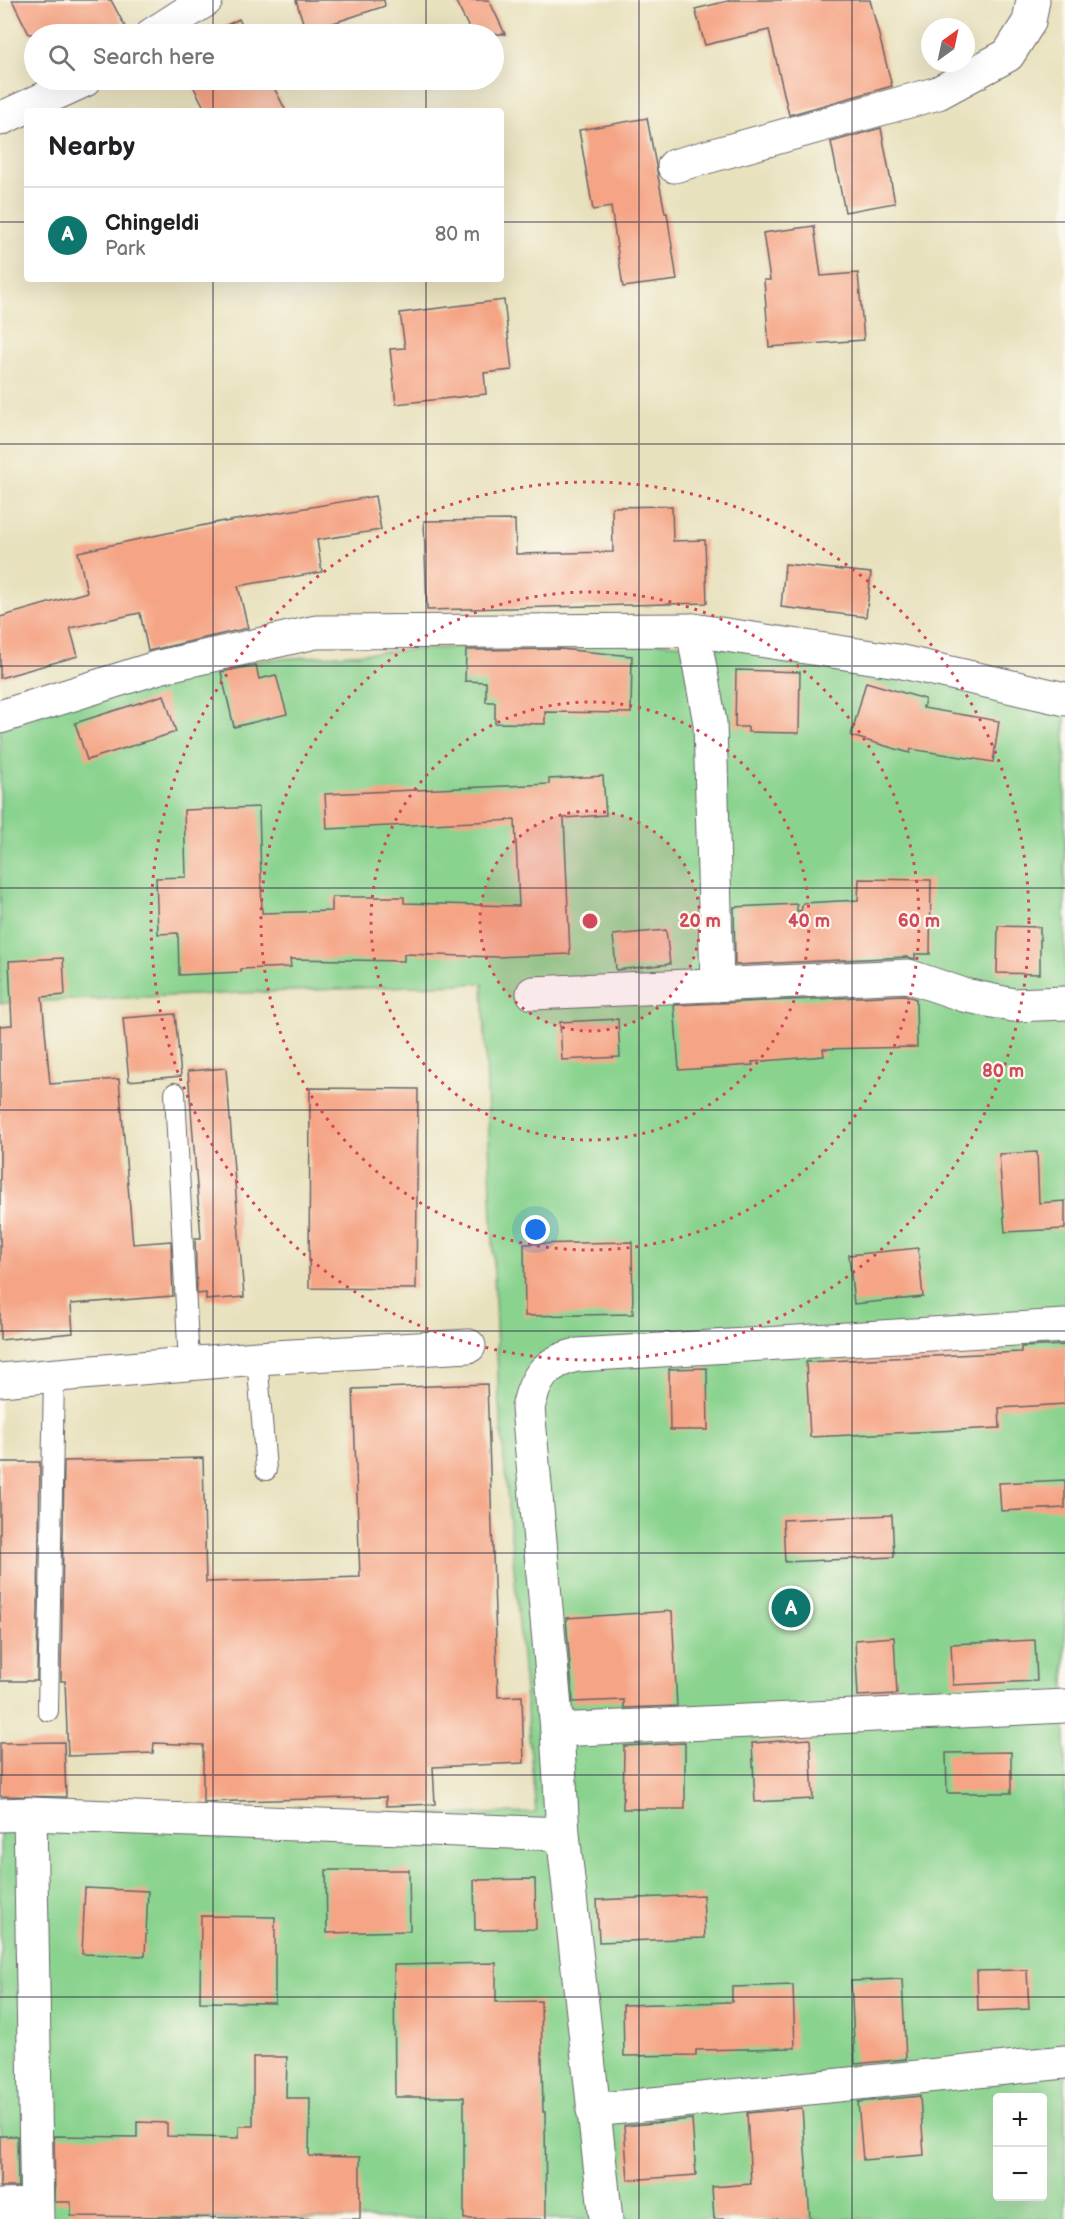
<!DOCTYPE html>
<meta charset="utf-8">
<style>
:root{--surface:#fff;--page:#f6f6f6;--text:#202124;--muted:#757577;--line:#e0e0e0;--accent:#0f766e}
body{margin:0;font-family:"Balsamiq Sans",sans-serif;background:var(--page);color:var(--text)}
.controls{position:absolute;right:18px;bottom:18px;display:grid;overflow:hidden;border-radius:6px;box-shadow:0 6px 24px #0002}
.controls button{width:54px;height:54px;display:grid;place-items:center;padding:0;border:0;border-bottom:2px solid var(--line);background:var(--surface);color:var(--text);font:30px sans-serif}
.compass{position:absolute;left:921px;top:18px;width:54px;height:54px;border-radius:50%;background:var(--surface);box-shadow:0 6px 24px #0002;rotate:33deg}
.you{position:absolute;left:536px;top:1230px;width:21px;height:21px;margin:-15px;border:4px solid #fff;border-radius:50%;background:#1a73e8;box-shadow:0 0 0 9px #1a73e833}
.badge{display:grid;place-items:center;width:39px;height:39px;border-radius:50%;background:var(--accent);color:#fff;font-size:20px;font-weight:700}
.pin{position:absolute;translate:-50% -50%;border:3px solid #fff;box-shadow:0 2px 6px #0006}
.list{margin:0;padding:0;list-style:none}
h2{display:flex;justify-content:space-between;align-items:center;height:78px;margin:0;padding:0 24px;font-size:26px}
h2 small{font-size:20px;font-weight:400;color:var(--muted)}
.list li{display:grid;grid-template-columns:39px 1fr auto;gap:18px;align-items:center;box-sizing:border-box;height:96px;padding:0 24px;border-top:2px solid var(--line)}
.list b{display:block;font-size:22px;white-space:nowrap}
.list p{margin:0;font-size:20px;white-space:nowrap;color:var(--muted)}
.list em{font-size:20px;font-style:normal;color:var(--muted)}
.icon{flex:none;width:33px;height:33px;fill:none;stroke:currentColor;stroke-width:2;stroke-linecap:round;stroke-linejoin:round}
.map{position:relative;flex:none;width:1065px;height:2219px;overflow:hidden}
.search{position:absolute;background:var(--surface);box-shadow:0 6px 24px #0002;left:24px;top:24px;width:480px;height:66px;display:flex;align-items:center;gap:15px;box-sizing:border-box;padding:0 21px;border-radius:33px;color:var(--muted);font-size:22px}
.panel{position:absolute;background:var(--surface);box-shadow:0 6px 24px #0002;left:24px;top:108px;width:480px;height:174px;border-radius:6px}
.map>svg:first-child{display:block}
.green{fill:#8ad38f;stroke:#567a65;stroke-width:1.5;fill-rule:evenodd}
.building{fill:#f5a485}
.lines{fill:none;stroke-linecap:round;stroke-linejoin:round}
.lane-casing{stroke:#676568;stroke-width:22}
.street-casing{stroke:#676568;stroke-width:35}
.lane{stroke:#fff;stroke-width:20}
.street{stroke:#fff;stroke-width:33}
.grid{fill:none;stroke:#22223b;stroke-width:1.5;stroke-opacity:0.55}
.ring{fill:none;stroke:#d1495b;stroke-width:3;stroke-dasharray:3 6}
.centre{fill:#d1495b;stroke:#fbf7ec;stroke-width:3}
.ring-label{font-size:18px;text-anchor:middle;font-weight:bold;fill:#d1495b;stroke:#fbf7ec;stroke-width:4.5;stroke-linejoin:round;paint-order:stroke}
</style>
<div class="map">
<svg width="1065" height="2219" viewBox="0 0 1065 2219">
<rect width="100%" height="100%" fill="#fbf7ec"/>
<filter id="ink" filterUnits="userSpaceOnUse"><feTurbulence type="fractalNoise" baseFrequency=".0167" numOctaves="2"/><feDisplacementMap in="SourceGraphic" scale="12" xChannelSelector="R" yChannelSelector="G"/><feConvolveMatrix kernelMatrix="1 2 1 2 8 2 1 2 1" color-interpolation-filters="sRGB"/></filter>
<filter id="wash" filterUnits="userSpaceOnUse"><feTurbulence type="fractalNoise" baseFrequency=".008" numOctaves="4" result="noise"/><feDisplacementMap in="SourceGraphic" scale="24" xChannelSelector="R" yChannelSelector="G"/><feGaussianBlur stdDeviation="1.35" result="paint"/><feColorMatrix in="noise" values="0 0 0 0 0 0 0 0 0 0 0 0 0 0 0 0 0 1.4 0 .05"/><feComposite in="paint" operator="in"/></filter>
<g filter="url(#wash)">
<rect width="100%" height="100%" fill="#e8e1bd"/>
<path class="green" d="M597 638 898 661 1065 699V2219H0V1820L536 1813 499 1403 483 983 0 1003V718L263 660ZM998 2098H1042V2196H998Z"/>
<g id="blocks">
<g class="building">
<path d="M12 0H111L129 34H29Z"/>
<path d="M296 0H384L385 6 306 32Z"/>
<path d="M455 0H489L505 34H472Z"/>
<path d="M732 0H870L892 86 789 115 769 30 705 45 695 9Z"/>
<path d="M239 19 247 34H208Z"/>
<path d="M190 80H270L286 111H206Z"/>
<path d="M647 118 665 213H667L677 280 623 287 611 207 593 210 579 130Z"/>
<path d="M881 128 895 203 845 212 831 142Z"/>
<path d="M814 226 821 276 858 273 864 340 769 347 764 280H770L763 233Z"/>
<path d="M504 300 512 370 484 373 486 394 396 404 390 349 405 348 400 313Z"/>
<path d="M375 496 381 530 317 540 322 572 238 586 248 628 148 651 140 613 70 628 78 656 0 678V617L87 592 78 552 224 521V522Z"/>
<path d="M672 506 673 541 705 540 707 603 427 610 424 521 515 520 516 554 613 552 612 507Z"/>
<path d="M785 564 871 573 866 617 781 607Z"/>
<path d="M560 649 632 656 631 713 545 712V724L495 723V702H486V682L465 681 466 650Z"/>
<path d="M256 665 259 679 276 675 287 714 234 727 221 672Z"/>
<path d="M736 670 800 672 799 733 748 732V727H735Z"/>
<path d="M866 682 925 699 923 708 999 721 993 762 911 749 910 753 851 736Z"/>
<path d="M164 695 176 732 87 760 75 723Z"/>
<path d="M603 776 606 815 564 818 570 954 497 957 404 954V961L290 959 291 967 241 969V972L179 975 178 933 158 934 156 878 186 877 184 810 259 807 262 913 332 911V897H404V903L519 906 515 820 327 829 325 794 549 784V779Z"/>
<path d="M859 879 931 880 930 954H915V959L907 957 735 965 734 907 797 904V911H801L803 903 858 900Z"/>
<path d="M998 926 1040 927V974L997 973Z"/>
<path d="M666 930 670 964 616 970 613 935Z"/>
<path d="M63 958 65 995 42 997 50 1084 119 1079 133 1244 171 1241 173 1296 71 1304 73 1333 0 1340V1026L12 1025 9 961Z"/>
<path d="M905 995 916 999 917 1047 823 1049 824 1056 752 1062 753 1065 679 1070 674 1005Z"/>
<path d="M175 1014 181 1076 129 1081 123 1018Z"/>
<path d="M618 1019 620 1057 562 1060 560 1022Z"/>
<path d="M226 1068 244 1297 206 1300V1293L197 1294 195 1238H201L188 1071Z"/>
<path d="M310 1088 418 1089 416 1289 309 1288Z"/>
<path d="M1037 1152 1039 1203 1065 1201V1229L1005 1232 999 1154Z"/>
<path d="M632 1242 633 1314 525 1316 524 1244Z"/>
<path d="M918 1248 923 1297 854 1304 849 1255Z"/>
<path d="M1065 1345V1404L999 1408 1000 1428 810 1437 806 1362 1021 1352V1347Z"/>
<path d="M707 1368 708 1430H670L669 1369Z"/>
<path d="M487 1384 498 1697 522 1696 524 1763 433 1767 435 1804 386 1806V1797L203 1802V1745L154 1743 153 1753 68 1756 65 1681H61L64 1461 203 1458 206 1582 360 1577 353 1389Z"/>
<path d="M0 1462H40L37 1681H0Z"/>
<path d="M1065 1480V1508L1001 1511 999 1483Z"/>
<path d="M892 1515 894 1557 785 1562 783 1520Z"/>
<path d="M672 1611 677 1706 624 1708V1700L573 1702 566 1618Z"/>
<path d="M894 1637 897 1694 858 1696 855 1640Z"/>
<path d="M1035 1640 1037 1681 953 1685 951 1644Z"/>
<path d="M810 1739 813 1799 755 1802 752 1743Z"/>
<path d="M64 1742 66 1797 0 1796V1743Z"/>
<path d="M685 1743V1809H623L624 1746Z"/>
<path d="M1011 1752V1793H947L946 1753Z"/>
<path d="M326 1870H409L410 1931 327 1933Z"/>
<path d="M535 1879 536 1929 475 1930 474 1880Z"/>
<path d="M85 1888 148 1891 145 1956 82 1954Z"/>
<path d="M703 1895 705 1938 599 1942 597 1900Z"/>
<path d="M201 1916 275 1917V2003L200 2002Z"/>
<path d="M496 1963V2002L541 2001 543 2112H545L546 2219H464V2097H395L394 1965Z"/>
<path d="M1027 1970 1029 2009 978 2011 977 1971Z"/>
<path d="M902 1979 906 2059 855 2064 851 1981Z"/>
<path d="M793 1985 795 2048 696 2050V2055L624 2056 623 2005 732 2002V1987Z"/>
<path d="M253 2057H287L286 2098H310L309 2156 360 2157V2219L71 2216V2202H55L54 2136 137 2137V2122L167 2123V2136L239 2138V2126H253Z"/>
<path d="M920 2096 924 2155 863 2160 858 2102Z"/>
<path d="M802 2108 810 2219H714L712 2187 751 2184 747 2113Z"/>
<path d="M692 2119 696 2175 628 2180 624 2126Z"/>
<path d="M0 2136H17L18 2187H0Z"/>
</g>
</g>
</g>
<g filter="url(#ink)">
<use href="#blocks" fill-opacity="0" stroke="#676568" stroke-width="1.5"/>
<g class="lines">
<g class="lane-casing">
<g id="lane">
<path d="M175 1093 189 1364"/>
<path d="M257 1358 266 1470"/>
<path d="M48 1711 54 1376"/>
</g>
</g>
<g class="street-casing">
<g id="street">
<path d="M153 34 206 0"/>
<path d="M0 119 85 80"/>
<path d="M674 166 938 93 1008 55 1029 22 1033 0"/>
<path d="M693 630 710 723 717 985"/>
<path d="M0 717 159 667 316 632 693 630 898 661 1065 699"/>
<path d="M533 993 908 976 964 995 1013 1005 1065 1003"/>
<path d="M0 1380 257 1358 469 1346"/>
<path d="M557 1730 1065 1706"/>
<path d="M30 1814 37 2219"/>
<path d="M0 1815 30 1814 563 1834"/>
<path d="M593 2110 1065 2062"/>
<path d="M0 2206 36 2205"/>
<path d="M606 2219 563 1834 557 1730 528 1408C535 1377 546 1362 577 1355L1065 1326"/>
</g>
</g>
<use href="#lane" class="lane"/>
<use href="#street" class="street"/>
</g>
</g>
<path class="grid" d="M213 0V34M426 0V34M639 0V2219M852 0V2219M213 80V111M426 80V111M0 222H27M501 222H1065M213 279V2219M426 279V2219M0 444H1065M0 666H1065M0 888H1065M0 1110H1065M0 1331H1065M0 1553H1065M0 1775H1065M0 1997H1065"/>
<circle cx="590" cy="921" r="110" fill="#d1495b" fill-opacity=".12"/>
<g class="ring">
<circle cx="590" cy="921" r="110"/>
<circle cx="590" cy="921" r="219"/>
<circle cx="590" cy="921" r="329"/>
<circle cx="590" cy="921" r="439"/>
</g>
<circle cx="590" cy="921" r="9" class="centre"/>
<g class="ring-label">
<text x="700" y="927">20 m</text>
<text x="809" y="927">40 m</text>
<text x="919" y="927">60 m</text>
<text x="1003" y="1077">80 m</text>
</g>
</svg>
<div class="controls">
<button>+</button>
<button>−</button>
</div>
<svg class="compass" viewBox="-18 -18 36 36"><path d="M0-13l5 13h-10z" fill="#e53935"/><path d="M0 13l5-13h-10z" fill="#757577"/></svg>
<div class="you"></div>
<div class="pin badge" style="left:791px;top:1608px">A</div>
<div class="search"><svg class="icon" aria-label="search" viewBox="0 0 24 24"><circle cx="10" cy="10" r="6"/><path d="M15 15l6 6"/></svg>Search here</div>
<section class="panel">
<h2>Nearby<small></small></h2>
<ul class="list">
<li><span class="badge">A</span><div><b>Chingeldi</b><p>Park</p></div><em>80 m</em></li>
</ul>
</section>
</div>
